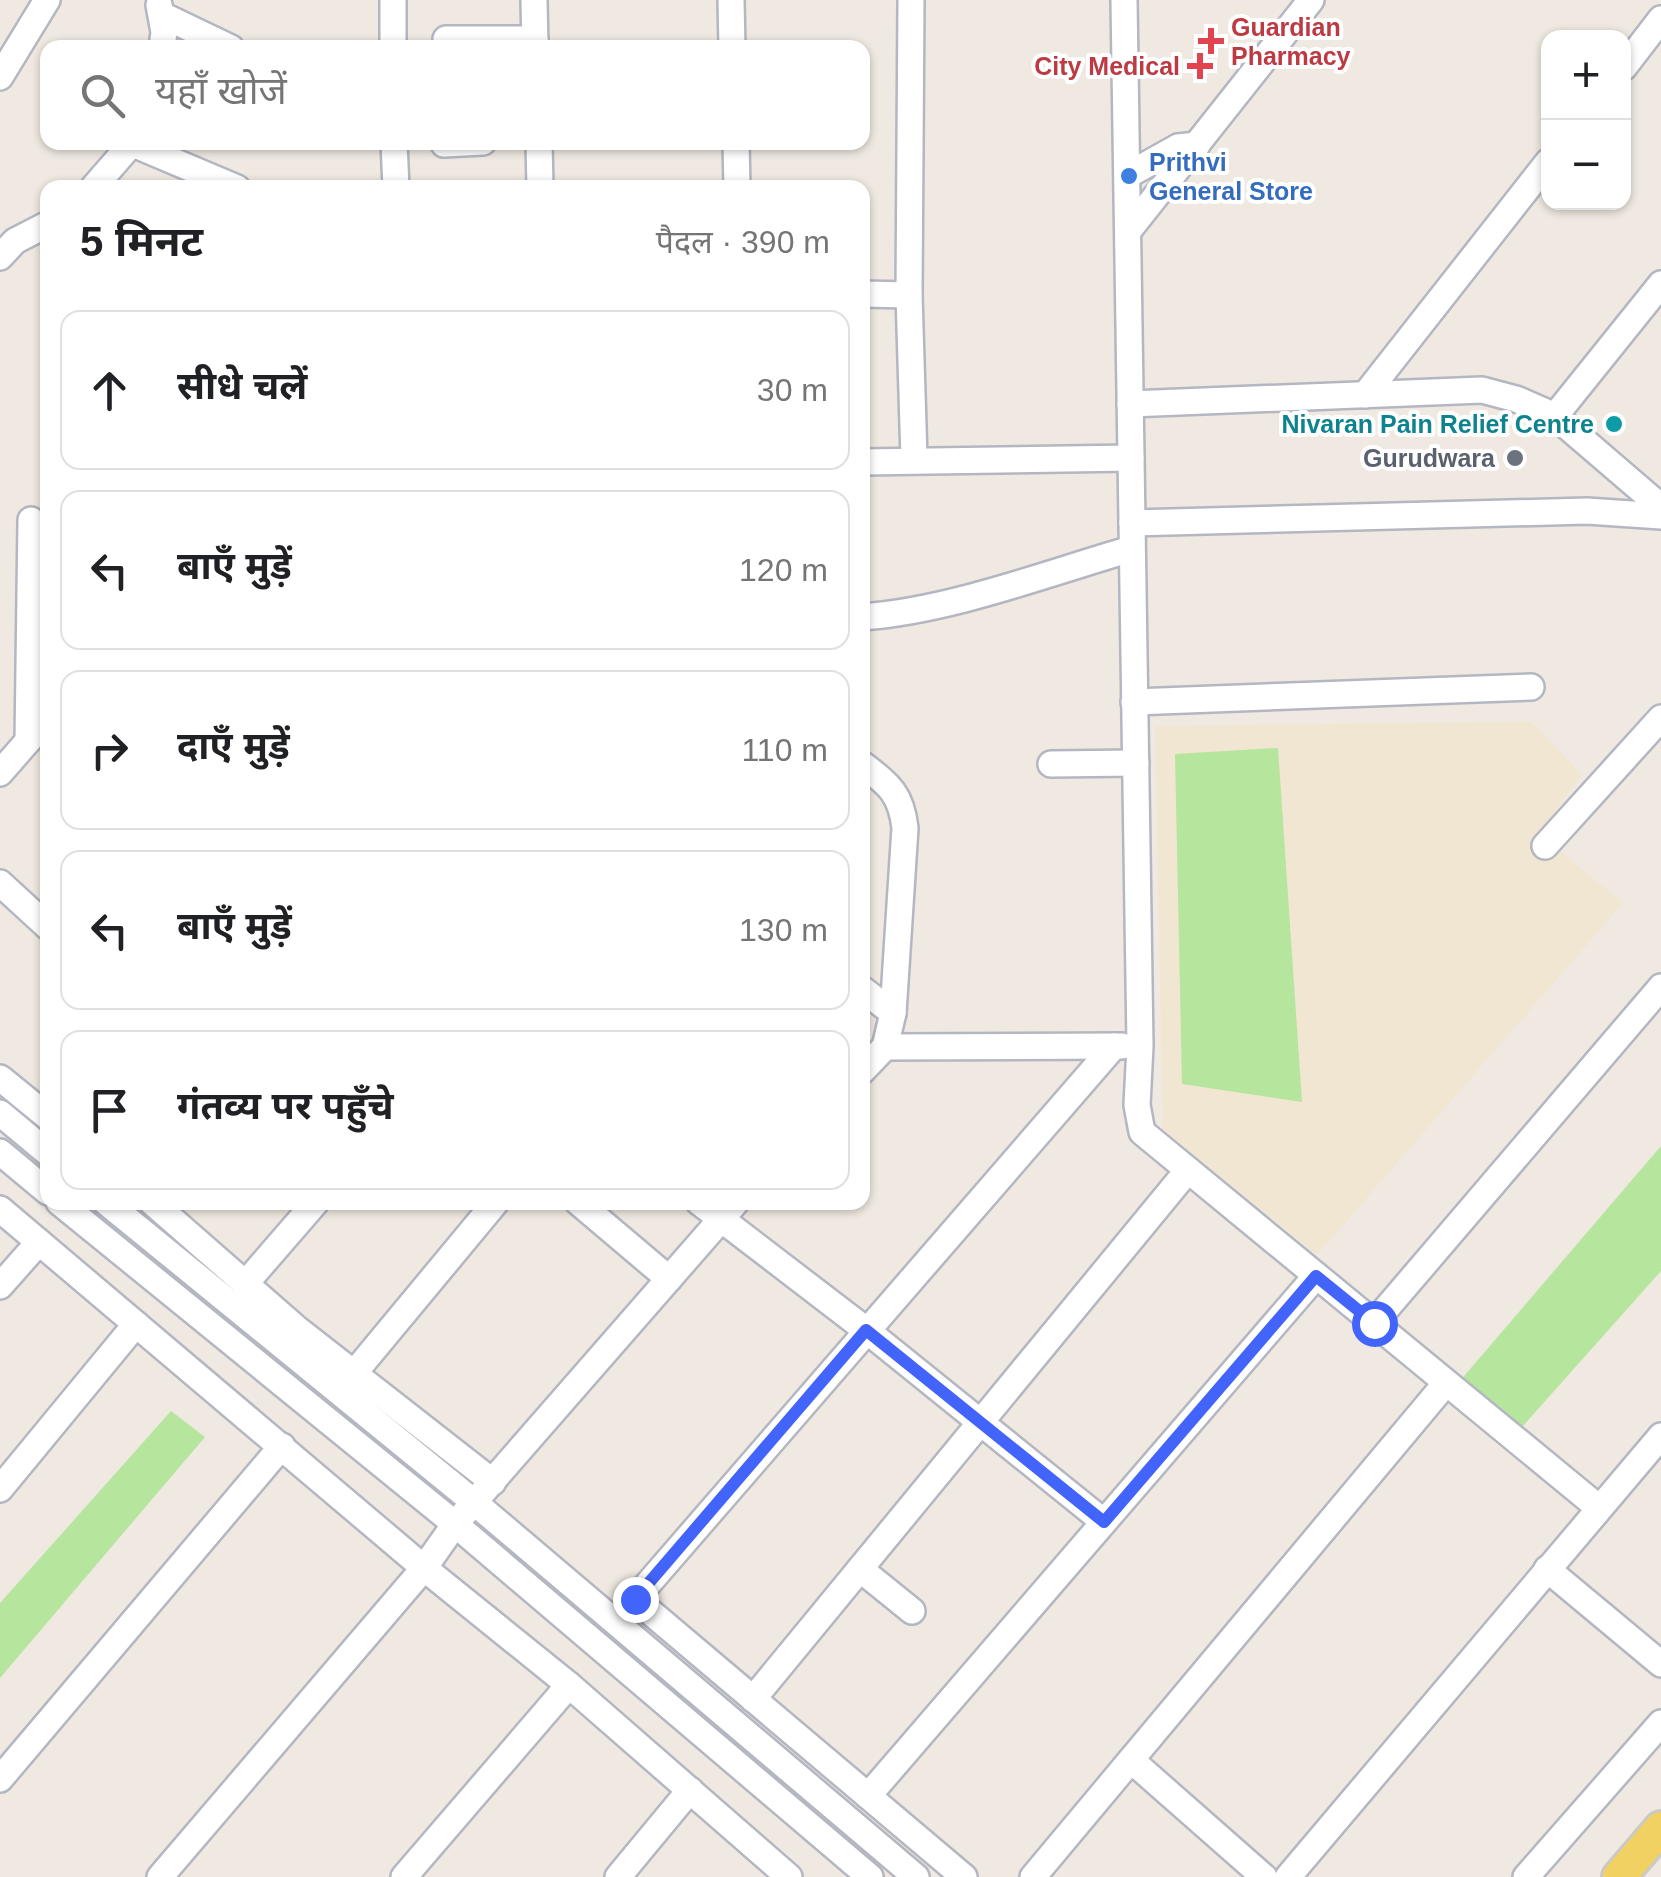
<!DOCTYPE html>
<html lang="hi">
<meta charset="utf-8">
<style>
:root{--surface:#fff;--page:#f6f6f6;--text:#202124;--muted:#757577;--line:#e0e0e0}
body{margin:0;font-family:Helvetica,"Noto Sans Devanagari",sans-serif;background:var(--page);color:var(--text)}
.controls{position:absolute;right:30px;top:30px;display:grid;overflow:hidden;border-radius:20px;box-shadow:0 2px 8px #0004}
.controls button{width:90px;height:90px;display:grid;place-items:center;padding:0;border:0;border-bottom:2px solid var(--line);background:var(--surface);color:var(--text);font:50px sans-serif}
.stop{position:absolute;width:30px;height:30px;margin:-22px;border:8px solid #4264fb;border-radius:50%;background:#fff}
.stop.end{background:#4264fb;border-color:#fff;box-shadow:0 2px 10px #0008}
.list{margin:0;padding:0;list-style:none}
h2{display:flex;justify-content:space-between;align-items:center;height:130px;margin:0;padding:0 40px;font-size:42px}
h2 small{font-size:32px;font-weight:400;color:var(--muted)}
.list li{display:grid;grid-template-columns:65px 1fr auto;gap:30px;align-items:center;box-sizing:border-box;height:160px;margin:0 20px 20px;padding:0 20px;border:2px solid var(--line);border-radius:20px}
.list b{display:block;font-size:38px;white-space:nowrap}
.list em{font-size:32px;font-style:normal;color:var(--muted)}
.icon{flex:none;width:55px;height:55px;fill:none;stroke:currentColor;stroke-width:2;stroke-linecap:round;stroke-linejoin:round}
.map{position:relative;flex:none;width:1661px;height:1877px;overflow:hidden}
.search{position:absolute;background:var(--surface);box-shadow:0 2px 8px #0004;left:40px;top:40px;width:830px;height:110px;display:flex;align-items:center;gap:25px;box-sizing:border-box;padding:0 35px;border-radius:20px;color:var(--muted);font-size:38px}
.panel{position:absolute;background:var(--surface);box-shadow:0 2px 8px #0004;left:40px;top:180px;width:830px;height:1030px;border-radius:20px}
.map>svg:first-child{display:block}
.education{fill:#f0e6d1}
.green{fill:#b6e59e}
.lines{fill:none;stroke-linecap:round;stroke-linejoin:round}
.minor-casing{stroke:#b4b7c1;stroke-width:30}
.major-casing{stroke:#c9c9c9;stroke-width:38}
.minor{stroke:#fff;stroke-width:25}
.major{stroke:#f2d163;stroke-width:32}
.route{stroke:#4264fb;stroke-width:12}
.health-dot{fill:#e0444e;stroke:#fff;stroke-width:4}
.shop-dot{fill:#3f7fe0;stroke:#fff;stroke-width:4}
.culture-dot{fill:#0f9aa8;stroke:#fff;stroke-width:4}
.worship-dot{fill:#6b7280;stroke:#fff;stroke-width:4}
.labels{text-anchor:middle;stroke-width:8;stroke-linejoin:round;paint-order:stroke}
.health-label{font-size:25px;font-weight:bold;fill:#be3a42;stroke:#fff;text-anchor:start}
.shop-label{font-size:25px;font-weight:bold;fill:#366cbe;stroke:#fff;text-anchor:start}
.culture-label{font-size:25px;font-weight:bold;fill:#0d838f;stroke:#fff;text-anchor:end}
.worship-label{font-size:25px;font-weight:bold;fill:#5b616d;stroke:#fff;text-anchor:end}
</style>
<div class="map">
<svg width="1661" height="1877" viewBox="0 0 1661 1877">
<rect width="100%" height="100%" fill="#efe9e1"/>
<path class="education" d="M1532 722 1582 775 1538 833 1623 903 1317 1255 1163 1129 1155 726Z"/>
<g class="green">
<path d="M1278 748 1302 1102 1182 1084 1175 754Z"/>
<path d="M1661 1146V1271L1522 1427 1453 1389Z"/>
<path d="M171 1411 205 1437 0 1678V1603Z"/>
</g>
<g class="lines">
<g class="minor-casing">
<g id="minor">
<path d="M393 0V48"/>
<path d="M534 0 535 48"/>
<path d="M731 0 732 48"/>
<path d="M911 0 909 295 914 459"/>
<path d="M1124 0 1140 1046 1137 1105 1142 1132 1599 1508"/>
<path d="M159 5 164 32 162 48"/>
<path d="M162 15 231 48"/>
<path d="M446 39H535"/>
<path d="M1624 67 1661 19"/>
<path d="M0 77 47 0"/>
<path d="M394 142 396 188"/>
<path d="M539 142 540 188"/>
<path d="M736 142 737 188"/>
<path d="M133 144 237 188"/>
<path d="M444 144 483 142"/>
<path d="M1128 175 1178 147 1197 145"/>
<path d="M93 188 133 142"/>
<path d="M1129 230 1311 0"/>
<path d="M0 257 15 241 48 224"/>
<path d="M862 294 909 295"/>
<path d="M1365 395 1548 162"/>
<path d="M1130 404 1482 390 1516 399 1555 416 1661 507"/>
<path d="M1555 416 1661 284"/>
<path d="M862 462 1131 458"/>
<path d="M1132 523 1587 511 1661 516"/>
<path d="M862 617C949 611 1048 573 1131 549"/>
<path d="M1134 702 1531 687"/>
<path d="M28 741 31 520"/>
<path d="M862 764C889 785 901 793 905 828L893 1013 885 1047"/>
<path d="M1051 764 1136 763"/>
<path d="M0 773 48 718"/>
<path d="M1545 846 1661 718"/>
<path d="M0 883 48 927"/>
<path d="M862 989 893 1013"/>
<path d="M862 1071 885 1047 1122 1046"/>
<path d="M0 1078 48 1117"/>
<path d="M0 1113 48 1153"/>
<path d="M0 1152 48 1192"/>
<path d="M59 1202 455 1524 870 1877"/>
<path d="M106 1202 475 1503 916 1877"/>
<path d="M152 1202 296 1328 493 1482"/>
<path d="M578 1202 669 1279"/>
<path d="M699 1202 866 1330 1104 1522"/>
<path d="M0 1209 424 1568 569 1685 789 1877"/>
<path d="M245 1284 316 1202"/>
<path d="M0 1286 39 1242"/>
<path d="M1374 1323 1661 987"/>
<path d="M355 1372 496 1202"/>
<path d="M0 1489 136 1324"/>
<path d="M860 1569 912 1611"/>
<path d="M1547 1569 1661 1664"/>
<path d="M753 1699 1188 1170"/>
<path d="M1131 1760 1264 1877"/>
<path d="M0 1779 282 1446"/>
<path d="M868 1796 1316 1276"/>
<path d="M160 1877 424 1568 455 1524 736 1202"/>
<path d="M404 1877 569 1685"/>
<path d="M618 1877 690 1790"/>
<path d="M964 1877 635 1599 1114 1046"/>
<path d="M1033 1877 1446 1383"/>
<path d="M1288 1877 1661 1436"/>
<path d="M1526 1877 1661 1723"/>
</g>
</g>
<g class="major-casing">
<path id="major" d="M1619 1877 1661 1828"/>
</g>
<use href="#minor" class="minor"/>
<use href="#major" class="major"/>
</g>
<g class="lines">
<path class="route" d="M635 1599 866 1330 1104 1522 1316 1276 1374 1323"/>
</g>
<g class="health-dot">
<path d="M1206 26h10v10h10v10h-10v10h-10v-10h-10v-10h10z"/>
<path d="M1195 51h10v10h10v10h-10v10h-10v-10h-10v-10h10z"/>
</g>
<circle class="shop-dot" cx="1129" cy="176" r="10"/>
<circle class="culture-dot" cx="1614" cy="424" r="10"/>
<circle class="worship-dot" cx="1515" cy="458" r="10"/>
<g class="labels">
<g class="health-label">
<text x="1231" y="36">Guardian<tspan x="1231" dy="29">Pharmacy</tspan></text>
<text x="1180" y="75" text-anchor="end">City Medical</text>
</g>
<g class="shop-label">
<text x="1149" y="171">Prithvi<tspan x="1149" dy="29">General Store</tspan></text>
</g>
<g class="culture-label">
<text x="1594" y="433">Nivaran Pain Relief Centre</text>
</g>
<g class="worship-label">
<text x="1495" y="467">Gurudwara</text>
</g>
</g>
</svg>
<div class="controls">
<button>+</button>
<button>−</button>
</div>
<div class="stop" style="left:1374px;top:1323px"></div>
<div class="stop end" style="left:635px;top:1599px"></div>
<div class="search"><svg class="icon" aria-label="search" viewBox="0 0 24 24"><circle cx="10" cy="10" r="6"/><path d="M15 15l6 6"/></svg>यहाँ खोजें</div>
<section class="panel">
<h2>5 मिनट<small>पैदल · 390 m</small></h2>
<ul class="list">
<li><svg class="icon" aria-label="ahead" viewBox="0 0 24 24"><path d="M12 20V5M6 11l6-6 6 6"/></svg><div><b>सीधे चलें</b></div><em>30 m</em></li>
<li><svg class="icon" aria-label="left" viewBox="0 0 24 24"><path d="M17 20v-9H6M10 6l-5 5 5 5"/></svg><div><b>बाएँ मुड़ें</b></div><em>120 m</em></li>
<li><svg class="icon" aria-label="right" viewBox="0 0 24 24"><path d="M7 20v-9h11M14 6l5 5-5 5"/></svg><div><b>दाएँ मुड़ें</b></div><em>110 m</em></li>
<li><svg class="icon" aria-label="left" viewBox="0 0 24 24"><path d="M17 20v-9H6M10 6l-5 5 5 5"/></svg><div><b>बाएँ मुड़ें</b></div><em>130 m</em></li>
<li><svg class="icon" aria-label="arrive" viewBox="0 0 24 24"><path d="M6 21V4h12l-3 4 3 4H6"/></svg><div><b>गंतव्य पर पहुँचे</b></div></li>
</ul>
</section>
</div>
